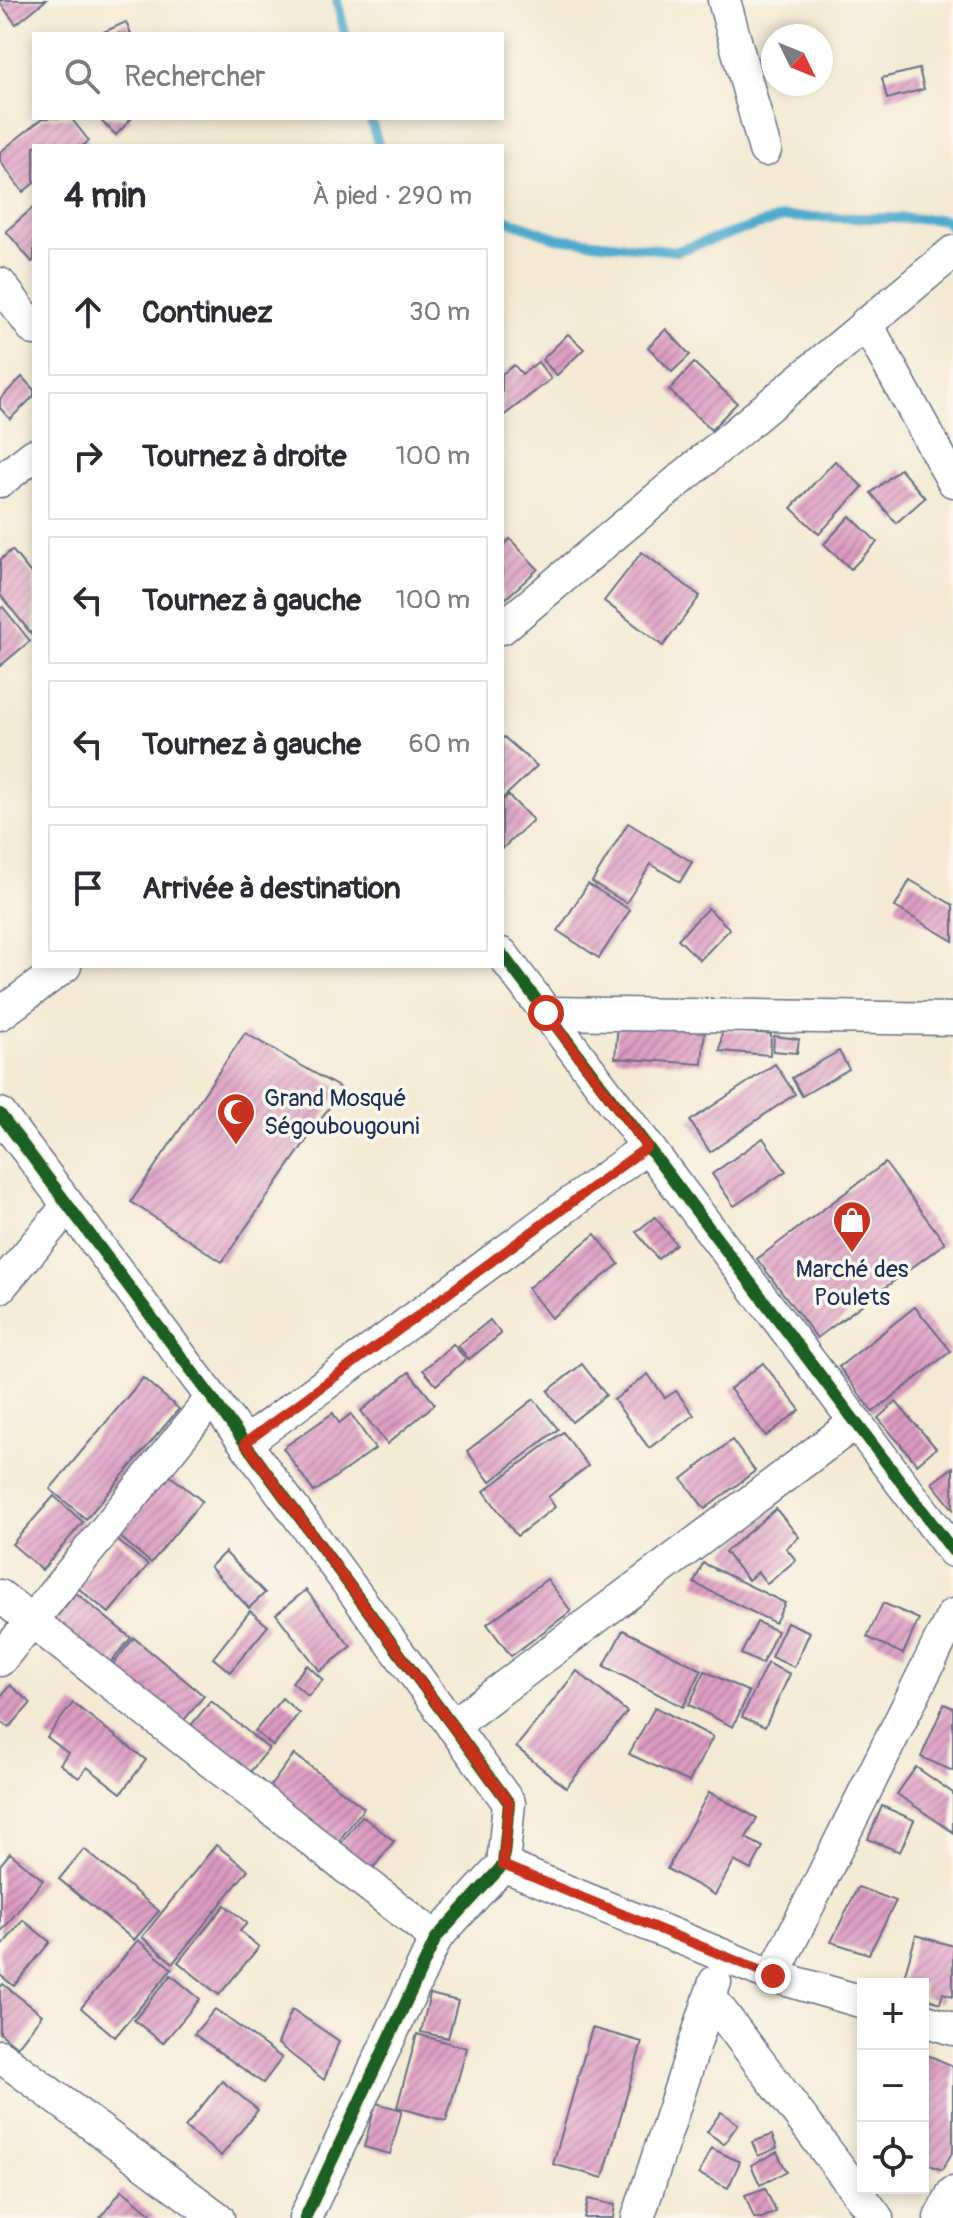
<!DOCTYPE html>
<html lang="fr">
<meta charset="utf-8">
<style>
:root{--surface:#fff;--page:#f2f2f3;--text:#2b2b33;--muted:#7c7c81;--line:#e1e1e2}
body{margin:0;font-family:Pangolin,sans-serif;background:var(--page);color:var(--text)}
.controls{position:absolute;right:24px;bottom:24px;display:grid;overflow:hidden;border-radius:0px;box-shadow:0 4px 12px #0003}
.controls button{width:72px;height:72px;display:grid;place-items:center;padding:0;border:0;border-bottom:2px solid var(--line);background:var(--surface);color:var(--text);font:40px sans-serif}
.compass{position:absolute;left:761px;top:24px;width:72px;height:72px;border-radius:50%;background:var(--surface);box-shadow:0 4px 12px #0003;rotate:133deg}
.stop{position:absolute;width:24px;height:24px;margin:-18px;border:6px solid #c8321e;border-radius:50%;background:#fff}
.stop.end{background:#c8321e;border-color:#fff;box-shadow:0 2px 8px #0008}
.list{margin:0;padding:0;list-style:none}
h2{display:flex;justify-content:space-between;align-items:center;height:104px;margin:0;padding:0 32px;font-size:34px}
h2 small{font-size:26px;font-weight:400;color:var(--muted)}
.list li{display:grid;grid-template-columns:52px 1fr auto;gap:24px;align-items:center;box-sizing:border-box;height:128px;margin:0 16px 16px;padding:0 16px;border:2px solid var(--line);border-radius:0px}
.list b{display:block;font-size:30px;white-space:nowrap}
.list em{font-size:26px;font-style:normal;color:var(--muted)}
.icon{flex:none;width:44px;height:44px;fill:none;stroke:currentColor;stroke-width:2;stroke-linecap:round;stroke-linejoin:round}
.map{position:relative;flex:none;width:953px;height:2218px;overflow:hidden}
.search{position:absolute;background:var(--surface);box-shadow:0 4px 12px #0003;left:32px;top:32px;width:472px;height:88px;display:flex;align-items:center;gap:20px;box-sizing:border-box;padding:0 28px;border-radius:0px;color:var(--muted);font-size:30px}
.panel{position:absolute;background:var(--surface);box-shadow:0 4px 12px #0003;left:32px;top:144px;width:472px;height:824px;border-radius:0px}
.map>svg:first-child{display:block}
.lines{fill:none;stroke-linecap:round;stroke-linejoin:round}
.stream{stroke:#50abce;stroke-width:10}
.building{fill:url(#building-hatch)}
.street-casing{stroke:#677087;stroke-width:35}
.street{stroke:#fff;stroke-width:32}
.cycleway-casing{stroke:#fbf7ec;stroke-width:17}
.cycleway{stroke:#1b5e20;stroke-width:12}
.route{stroke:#c8321e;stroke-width:10}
.labels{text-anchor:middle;stroke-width:7;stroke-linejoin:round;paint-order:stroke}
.poi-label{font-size:24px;fill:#1b2f5e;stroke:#fbf7ec;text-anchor:start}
</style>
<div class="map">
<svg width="953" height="2218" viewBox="0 0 953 2218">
<defs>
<pattern id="building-hatch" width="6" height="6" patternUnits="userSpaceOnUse" patternTransform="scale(2)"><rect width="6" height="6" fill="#db9ac1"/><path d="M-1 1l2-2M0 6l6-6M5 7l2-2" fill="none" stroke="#b17ea0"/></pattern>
</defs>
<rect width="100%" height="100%" fill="#fbf7ec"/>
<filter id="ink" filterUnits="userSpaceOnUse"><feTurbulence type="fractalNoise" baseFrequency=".0125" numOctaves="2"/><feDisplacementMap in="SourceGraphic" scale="16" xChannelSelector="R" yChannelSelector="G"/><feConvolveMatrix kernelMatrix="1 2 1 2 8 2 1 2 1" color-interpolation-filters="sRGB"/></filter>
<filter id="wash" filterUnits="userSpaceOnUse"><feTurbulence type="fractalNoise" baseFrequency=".006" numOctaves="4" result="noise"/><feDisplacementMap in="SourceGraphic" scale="32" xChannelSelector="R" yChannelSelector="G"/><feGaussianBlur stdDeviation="1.8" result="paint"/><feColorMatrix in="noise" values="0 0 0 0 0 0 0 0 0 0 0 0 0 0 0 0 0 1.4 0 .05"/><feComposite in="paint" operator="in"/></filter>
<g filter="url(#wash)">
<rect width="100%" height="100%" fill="#f4ead3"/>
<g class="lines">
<g class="stream">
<path d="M337 0 345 34"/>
<path d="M370 118 379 146"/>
<path d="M502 218 557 238 676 251 783 217 944 219 953 229"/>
</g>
</g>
<g id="blocks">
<g class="building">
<path d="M0 0H46L16 24 0 3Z"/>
<path d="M126 22 131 34H99Z"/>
<path d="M919 69 924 89 887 99 882 78Z"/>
<path d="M43 118H71L89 141 82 146H34V183L23 192 0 161V152Z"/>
<path d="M98 118H132L116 135Z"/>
<path d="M34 207V260L32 262 6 231Z"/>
<path d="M666 329 690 355 672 372 648 347Z"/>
<path d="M568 334 584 349 557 375 542 360Z"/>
<path d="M538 362 551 379 502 417V374L514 365 522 374Z"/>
<path d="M694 363 737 403 711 430 669 390Z"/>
<path d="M22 377 34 390V396L10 419 0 408V399Z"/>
<path d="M835 461 863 487 819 534 791 508Z"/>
<path d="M900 469 925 498 896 523 871 493Z"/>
<path d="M850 516 877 542 851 569 824 544Z"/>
<path d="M510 539 538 569 502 602V546Z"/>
<path d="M12 550 34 577V637L0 595V560Z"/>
<path d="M642 552 700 596 663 646 604 601Z"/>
<path d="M3 607 30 641 0 666V609Z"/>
<path d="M504 737 537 766 502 799V739Z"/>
<path d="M508 795 533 820 502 849V801Z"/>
<path d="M628 823 692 862 680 882 651 864 626 903 592 882Z"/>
<path d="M910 880 953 905V941L895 907Z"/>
<path d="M588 884 630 910 599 958 558 931Z"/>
<path d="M708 908 730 929 700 960 678 939Z"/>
<path d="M618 1023 705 1029 702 1064 615 1058Z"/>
<path d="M722 1030 771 1034 770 1055 720 1051Z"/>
<path d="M245 1033 342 1089 222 1262 131 1202Z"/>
<path d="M774 1036 799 1039 797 1053 773 1051Z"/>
<path d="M839 1051 849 1069 802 1096 792 1078Z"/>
<path d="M775 1064 795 1094 710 1152 690 1121Z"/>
<path d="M763 1138 786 1171 734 1206 712 1174Z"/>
<path d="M885 1163 945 1243 817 1338 757 1259Z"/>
<path d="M655 1217 676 1244 658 1259 636 1232Z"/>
<path d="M595 1234 619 1264 551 1318 528 1288Z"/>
<path d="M915 1307 951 1351 873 1412 839 1367Z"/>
<path d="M490 1320 501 1334 469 1359 458 1346Z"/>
<path d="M453 1344 466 1359 436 1385 423 1370Z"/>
<path d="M763 1363 800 1410 766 1436 730 1389Z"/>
<path d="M582 1364 606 1395 572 1422 548 1391Z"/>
<path d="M409 1372 435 1404 387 1444 361 1411Z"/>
<path d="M648 1374 665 1398 676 1391 694 1415 649 1448 614 1400Z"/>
<path d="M143 1378 179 1409 86 1519 50 1489Z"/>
<path d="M534 1399 558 1429 490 1482 467 1451Z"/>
<path d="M896 1402 936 1448 917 1464 878 1418Z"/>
<path d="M333 1413 339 1423 351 1414 375 1449 314 1492 283 1448Z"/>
<path d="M563 1432 588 1466 548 1497 555 1507 517 1536 484 1491Z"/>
<path d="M732 1440 755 1471 705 1509 682 1479Z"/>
<path d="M953 1467V1509L932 1483Z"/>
<path d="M168 1474 202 1501 151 1563 118 1535Z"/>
<path d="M54 1496 83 1522 42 1570 12 1544Z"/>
<path d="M776 1509 799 1537 786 1548 796 1560 767 1584 758 1572 748 1580 725 1552Z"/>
<path d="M117 1540 148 1565 109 1613 78 1588Z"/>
<path d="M225 1552 265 1593 249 1608 210 1567Z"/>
<path d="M703 1563 785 1603 775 1623 694 1583Z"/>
<path d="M547 1579 571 1611 511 1656 487 1624Z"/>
<path d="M306 1590 351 1647 320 1671 276 1614Z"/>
<path d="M76 1593 131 1638 107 1667 52 1622Z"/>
<path d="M883 1603 919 1619 903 1654 867 1637Z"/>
<path d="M250 1611 268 1626 230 1672 213 1658Z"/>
<path d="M757 1622 777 1631 762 1664 741 1654Z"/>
<path d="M787 1622 810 1632 794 1667 771 1657Z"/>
<path d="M623 1630 702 1670 683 1707 604 1666Z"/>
<path d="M134 1638 204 1696 180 1725 110 1668Z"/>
<path d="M767 1663 790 1674 765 1727 742 1717Z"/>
<path d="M307 1665 323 1680 308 1696 292 1682Z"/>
<path d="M577 1671 627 1712 566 1788 516 1747Z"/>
<path d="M705 1671 749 1692 733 1727 689 1705Z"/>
<path d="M10 1685 31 1703 9 1728 0 1720V1697Z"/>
<path d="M282 1698 299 1713 273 1746 255 1731Z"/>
<path d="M211 1701 269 1749 245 1778 187 1730Z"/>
<path d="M73 1703 146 1760 121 1793 87 1767 79 1778 60 1764 68 1753 47 1737Z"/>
<path d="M944 1704 953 1708V1771L921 1757Z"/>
<path d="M655 1707 713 1737 689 1782 629 1754Z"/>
<path d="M294 1754 364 1808 335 1846 266 1792Z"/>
<path d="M916 1767 953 1793V1832L897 1794Z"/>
<path d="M709 1792 757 1818 746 1838 763 1847 751 1870 734 1861 715 1895 667 1869Z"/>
<path d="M882 1806 914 1820 900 1852 868 1839Z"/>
<path d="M362 1816 394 1841 371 1871 339 1846Z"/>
<path d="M216 1845 248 1870 173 1963 142 1937Z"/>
<path d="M84 1849 159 1911 134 1940 59 1879Z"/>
<path d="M10 1853 43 1880 0 1933V1865Z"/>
<path d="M858 1887 896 1901 869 1954 831 1942Z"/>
<path d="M225 1905 247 1923 240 1931 259 1947 219 1995 178 1962Z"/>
<path d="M23 1920 50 1942 14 1986 0 1975V1948Z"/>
<path d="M916 1935 953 1946V1996L943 1993 940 2003 923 1997V1984H902Z"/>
<path d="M138 1940 172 1969 115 2037 81 2008Z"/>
<path d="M171 1975 200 1999 163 2043 134 2020Z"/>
<path d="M3 1984 42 2015 17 2047 0 2033V1988Z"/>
<path d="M430 1994 458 2001 448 2038 421 2032Z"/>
<path d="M215 2009 282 2058 263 2083 194 2034Z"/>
<path d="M292 2009 339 2041 324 2080 278 2044Z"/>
<path d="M592 2028 642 2042 603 2178 553 2164Z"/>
<path d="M417 2034 467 2048 446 2121 397 2107Z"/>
<path d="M923 2053 953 2066V2151L942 2170 923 2162Z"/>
<path d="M222 2081 258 2110 221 2156 185 2127Z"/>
<path d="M376 2103 402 2110 390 2154 364 2147Z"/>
<path d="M721 2112 738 2124 724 2144 707 2132Z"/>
<path d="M772 2135 777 2148 758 2156 752 2142Z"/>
<path d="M711 2148 740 2162 728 2188 699 2174Z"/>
<path d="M777 2152 787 2172 760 2185 751 2165Z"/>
<path d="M765 2188 776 2212 762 2218H754L745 2195Z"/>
<path d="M122 2190 156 2218H100Z"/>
<path d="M588 2199 615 2205 613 2218H584Z"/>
</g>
</g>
</g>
<g filter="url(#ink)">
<use href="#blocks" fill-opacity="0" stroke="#677087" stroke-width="2"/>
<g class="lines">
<g class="street-casing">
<g id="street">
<path d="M724 0 765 150"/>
<path d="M0 284 34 329"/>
<path d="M866 323 953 481"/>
<path d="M0 481 34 455"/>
<path d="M502 628 953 252"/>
<path d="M502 954 953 1551"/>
<path d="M546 1013 953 1019"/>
<path d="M0 1014 65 966"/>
<path d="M0 1114 212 1398 509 1803 503 1865 436 1938 305 2218"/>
<path d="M0 1287 68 1206"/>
<path d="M245 1443 647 1147"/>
<path d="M0 1596 436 1938"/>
<path d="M0 1660 212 1398"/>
<path d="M452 1726 856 1422"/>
<path d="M503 1865 773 1976 863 2002"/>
<path d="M773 1976 953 1615"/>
<path d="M710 1997 877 2218"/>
<path d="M923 2020 953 2029"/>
<path d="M0 2056 218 2218"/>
<path d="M638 2218 715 1982"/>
<path d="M940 2218 953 2193"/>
</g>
</g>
<use href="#street" class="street"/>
<g class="cycleway-casing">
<g id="cycleway">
<path d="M502 954 953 1551"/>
<path d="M0 1114 212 1398 509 1803 503 1865 436 1938 305 2218"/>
</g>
</g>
<use href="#cycleway" class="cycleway"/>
</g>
</g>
<g class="lines" filter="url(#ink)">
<path class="route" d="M546 1013 647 1147 245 1443 509 1803 503 1865 773 1976"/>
</g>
<defs>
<g id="mosque-pin" transform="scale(2)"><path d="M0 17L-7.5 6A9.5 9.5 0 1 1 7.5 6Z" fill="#c8321e" stroke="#fbf7ec"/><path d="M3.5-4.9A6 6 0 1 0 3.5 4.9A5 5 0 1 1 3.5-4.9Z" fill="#fff"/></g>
<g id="shop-pin" transform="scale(2)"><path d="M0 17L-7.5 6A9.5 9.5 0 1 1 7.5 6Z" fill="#c8321e" stroke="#fbf7ec"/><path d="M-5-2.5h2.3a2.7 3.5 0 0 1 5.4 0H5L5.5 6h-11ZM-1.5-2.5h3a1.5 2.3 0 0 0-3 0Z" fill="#fff"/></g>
</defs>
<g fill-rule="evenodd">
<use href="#mosque-pin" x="236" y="1112"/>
<use href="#shop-pin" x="852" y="1220"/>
</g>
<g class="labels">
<g class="poi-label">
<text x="264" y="1106">Grand Mosqué<tspan x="264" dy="28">Ségoubougouni</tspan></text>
<text x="852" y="1277" text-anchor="middle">Marché des<tspan x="852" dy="28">Poulets</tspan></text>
</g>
</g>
</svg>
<div class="controls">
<button>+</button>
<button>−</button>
<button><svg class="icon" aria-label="locate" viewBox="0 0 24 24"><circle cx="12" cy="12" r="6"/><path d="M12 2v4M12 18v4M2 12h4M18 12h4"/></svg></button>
</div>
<svg class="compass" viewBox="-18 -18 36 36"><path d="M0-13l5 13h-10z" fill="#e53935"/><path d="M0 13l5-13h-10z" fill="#7c7c81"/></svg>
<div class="stop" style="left:546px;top:1013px"></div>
<div class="stop end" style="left:773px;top:1976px"></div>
<div class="search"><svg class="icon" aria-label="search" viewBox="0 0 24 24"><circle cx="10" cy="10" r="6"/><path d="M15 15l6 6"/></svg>Rechercher</div>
<section class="panel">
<h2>4 min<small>À pied · 290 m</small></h2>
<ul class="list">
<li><svg class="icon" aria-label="ahead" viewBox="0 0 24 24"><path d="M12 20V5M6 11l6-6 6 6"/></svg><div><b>Continuez</b></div><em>30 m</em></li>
<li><svg class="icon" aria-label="right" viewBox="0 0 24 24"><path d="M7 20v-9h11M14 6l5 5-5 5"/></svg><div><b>Tournez à droite</b></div><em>100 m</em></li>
<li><svg class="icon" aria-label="left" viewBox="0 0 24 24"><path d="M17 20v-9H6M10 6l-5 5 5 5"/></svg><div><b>Tournez à gauche</b></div><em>100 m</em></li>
<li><svg class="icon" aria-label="left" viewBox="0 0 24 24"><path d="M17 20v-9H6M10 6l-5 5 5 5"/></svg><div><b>Tournez à gauche</b></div><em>60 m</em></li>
<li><svg class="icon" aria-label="arrive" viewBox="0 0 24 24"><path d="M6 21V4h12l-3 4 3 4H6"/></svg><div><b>Arrivée à destination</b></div></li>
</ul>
</section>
</div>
